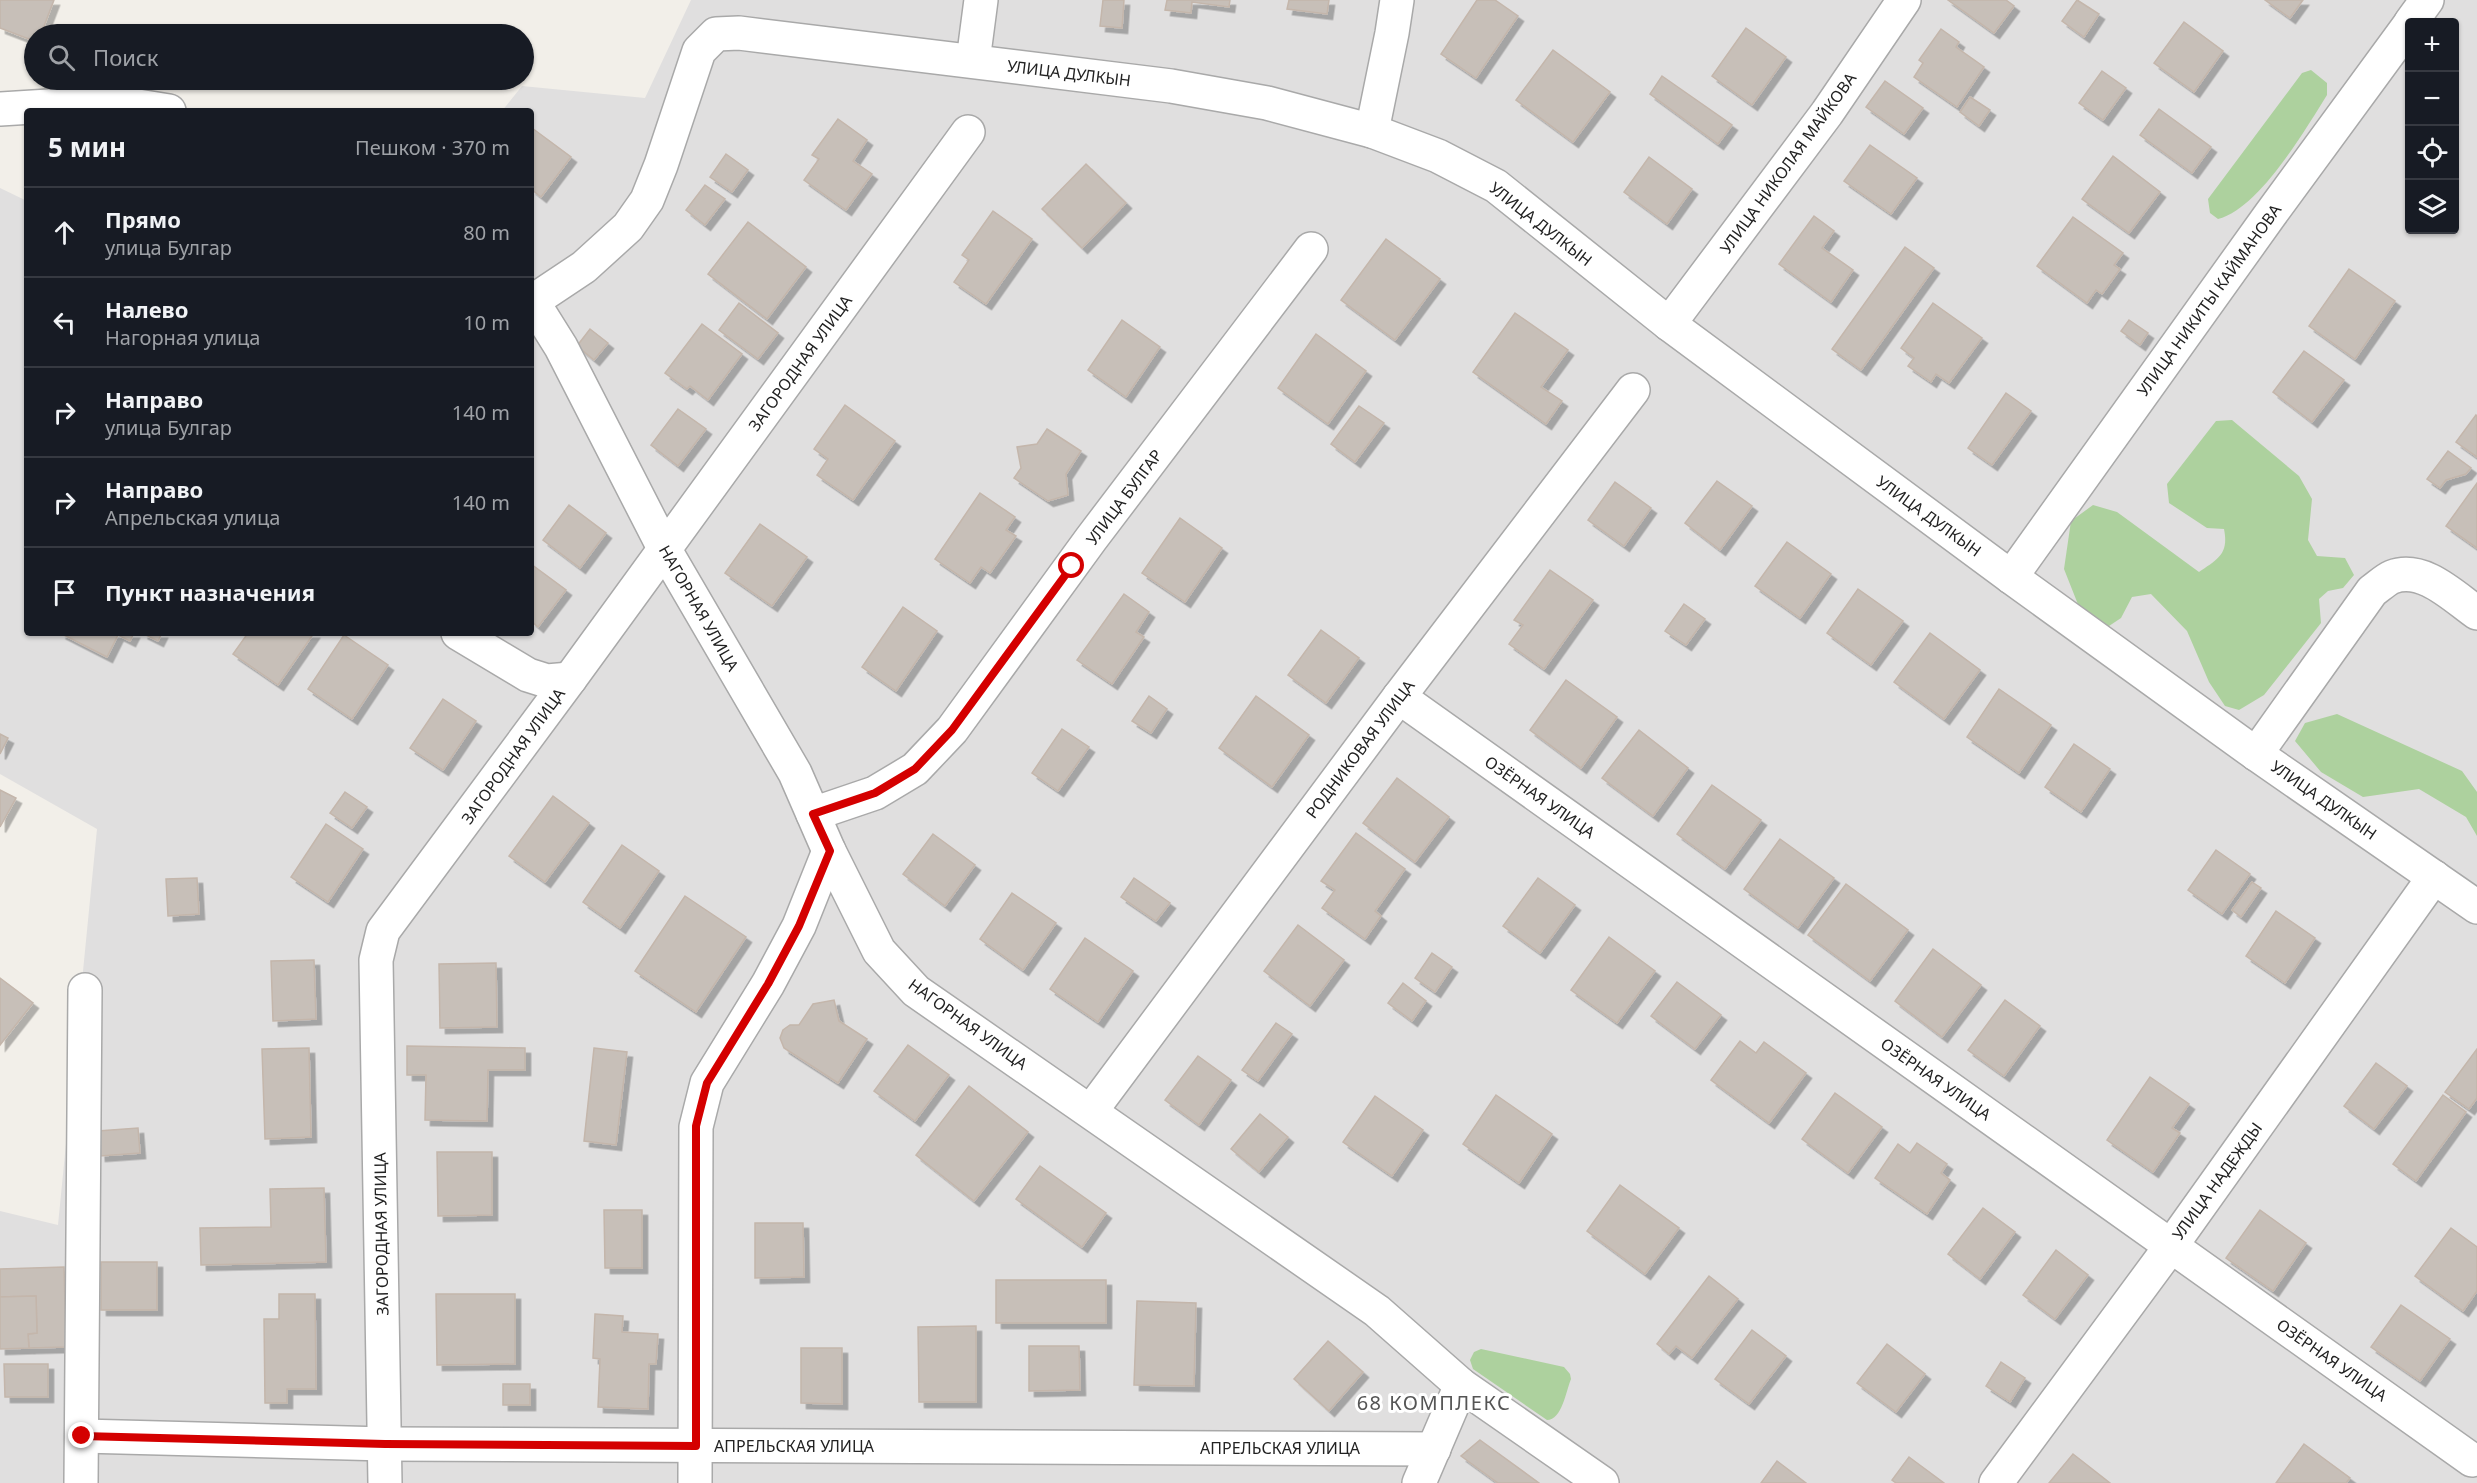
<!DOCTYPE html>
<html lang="ru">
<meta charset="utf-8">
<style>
:root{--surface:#171b24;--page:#20242c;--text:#f1f3f6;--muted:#9ea1a6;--line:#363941}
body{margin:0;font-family:"Noto Sans",sans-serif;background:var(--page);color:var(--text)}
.controls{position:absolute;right:18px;top:18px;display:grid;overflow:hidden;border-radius:6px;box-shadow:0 2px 4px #0004}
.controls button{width:54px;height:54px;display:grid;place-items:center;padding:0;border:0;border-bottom:2px solid var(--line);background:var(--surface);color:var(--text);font:30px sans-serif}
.stop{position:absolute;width:18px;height:18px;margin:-14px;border:4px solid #d40000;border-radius:50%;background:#fff}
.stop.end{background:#d40000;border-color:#fff;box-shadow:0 2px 6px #0008}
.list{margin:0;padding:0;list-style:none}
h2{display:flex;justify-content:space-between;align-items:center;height:78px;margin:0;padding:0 24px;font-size:26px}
h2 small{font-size:20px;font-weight:400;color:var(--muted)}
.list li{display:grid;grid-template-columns:39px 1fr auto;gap:18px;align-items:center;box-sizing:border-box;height:90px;padding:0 24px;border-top:2px solid var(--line)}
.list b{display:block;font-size:22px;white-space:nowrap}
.list p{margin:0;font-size:20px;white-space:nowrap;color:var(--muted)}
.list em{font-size:20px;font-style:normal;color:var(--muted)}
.icon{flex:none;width:33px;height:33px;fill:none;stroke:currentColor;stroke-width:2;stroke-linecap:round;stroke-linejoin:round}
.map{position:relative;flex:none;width:2477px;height:1483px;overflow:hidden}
.search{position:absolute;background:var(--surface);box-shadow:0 2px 4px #0004;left:24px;top:24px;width:510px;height:66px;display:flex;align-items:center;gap:15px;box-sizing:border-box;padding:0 21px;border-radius:33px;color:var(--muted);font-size:22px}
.panel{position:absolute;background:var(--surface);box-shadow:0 2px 4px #0004;left:24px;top:108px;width:510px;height:528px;border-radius:6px}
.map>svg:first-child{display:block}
.residential{fill:#e0dfdf;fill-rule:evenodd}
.forest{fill:#add19e}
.building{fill:#c7bfb8;stroke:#c4b6ab;stroke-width:1.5;filter:url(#shadow)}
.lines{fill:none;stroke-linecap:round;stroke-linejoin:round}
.minor-casing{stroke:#a9a9a9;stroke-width:36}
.minor{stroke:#fff;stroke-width:33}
.route{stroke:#d40000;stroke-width:8}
.labels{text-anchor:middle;stroke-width:6;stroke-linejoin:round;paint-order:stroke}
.street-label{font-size:16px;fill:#222;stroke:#fff}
.quarter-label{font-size:20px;letter-spacing:1.5px;fill:#555;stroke:#fff}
</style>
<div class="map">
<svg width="2477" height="1483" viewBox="0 0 2477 1483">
<defs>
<filter id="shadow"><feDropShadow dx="5.5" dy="5.5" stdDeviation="0" flood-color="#0004"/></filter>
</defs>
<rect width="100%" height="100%" fill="#f2efe9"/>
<path class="residential" d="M691 0H2477V1483H0V1211L58 1225 97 829 0 774V188L27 201V633H531V111H502L522 86 645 98ZM2410 22H2454V230H2410Z"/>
<g class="forest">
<path d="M2311 70 2327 83V95C2305 130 2259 209 2218 219L2210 213 2208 199 2302 73Z"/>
<path d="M2232 420 2299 476 2312 499 2308 540 2317 556 2345 558 2354 575 2343 588 2328 591 2319 599 2321 623 2264 695 2239 710 2225 706 2209 682 2187 631 2151 594 2132 597 2121 618 2106 628 2081 612 2064 569 2071 521 2093 505 2117 512 2199 572C2218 559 2229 554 2224 529L2207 528 2169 503 2167 484 2216 421Z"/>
<path d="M2337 714 2462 771 2477 792V836L2466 817 2419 789 2363 797 2321 772 2295 741 2305 723Z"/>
<path d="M1481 1349 1564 1367 1570 1374 1571 1379C1566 1391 1562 1420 1547 1420L1473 1369 1470 1360 1474 1352Z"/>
</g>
<g class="building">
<path d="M0 0H54L41 34H34V41L0 28Z"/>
<path d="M1103 0H1124L1122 28 1100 26Z"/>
<path d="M1167 0H1230L1229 7 1192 2 1191 13 1165 10Z"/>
<path d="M1289 0H1329L1327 14 1287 9Z"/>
<path d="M1477 0H1495L1518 16 1476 78 1441 54Z"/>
<path d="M1948 0H2006L2014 6 1994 33Z"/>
<path d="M2077 0 2099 14 2084 37 2062 21Z"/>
<path d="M2265 0H2303L2290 18Z"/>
<path d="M2184 22 2223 51 2194 92 2154 63Z"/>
<path d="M1746 28 1786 57 1752 105 1712 76Z"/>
<path d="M1941 29 1959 42 1956 47 1984 67 1957 107 1914 77 1923 63 1919 60Z"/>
<path d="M1553 50 1610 92 1573 142 1516 100Z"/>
<path d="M2102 71 2126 88 2103 120 2079 103Z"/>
<path d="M1662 76 1732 125 1718 144 1650 94Z"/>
<path d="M1885 81 1923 108 1904 134 1866 107Z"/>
<path d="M1970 97 1990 110 1979 126 1960 112Z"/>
<path d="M2159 109 2211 147 2192 173 2140 135Z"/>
<path d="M838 119 867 140 853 161 872 174 846 210 804 180 819 159 812 155Z"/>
<path d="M532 128 571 157 541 197 531 189Z"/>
<path d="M1870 145 1917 178 1891 214 1844 181Z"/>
<path d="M726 154 748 170 732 192 710 177Z"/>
<path d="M2113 156 2160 192 2129 233 2082 199Z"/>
<path d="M1649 157 1692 189 1667 224 1624 192Z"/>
<path d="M1086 164 1126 203 1082 248 1042 209Z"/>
<path d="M705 185 725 199 705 225 686 210Z"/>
<path d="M993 211 1032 239 986 304 954 282 969 260 962 255Z"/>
<path d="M1814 216 1834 231 1822 248 1853 270 1831 302 1779 264Z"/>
<path d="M2073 217 2123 253 2114 265 2120 269 2102 294 2096 290 2087 303 2037 266Z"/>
<path d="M748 222 806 267 767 319 708 274Z"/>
<path d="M1386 239 1440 279 1395 340 1341 300Z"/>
<path d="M1905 247 1934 268 1861 370 1832 349Z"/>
<path d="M2349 269 2395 301 2355 359 2309 326Z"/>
<path d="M739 303 778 333 758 359 719 330Z"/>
<path d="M1933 303 1982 338 1949 383 1936 374 1931 382 1908 366 1914 358 1901 348Z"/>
<path d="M1515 313 1568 350 1541 387 1562 401 1546 424 1473 372Z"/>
<path d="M1122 320 1160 347 1126 397 1088 370Z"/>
<path d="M2129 320 2148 333 2140 345 2121 331Z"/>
<path d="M702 324 742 354 708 400 690 386 687 389 665 373Z"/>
<path d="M590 329 608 343 594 360 577 346Z"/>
<path d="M1316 334 1366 371 1328 424 1278 388Z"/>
<path d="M2304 351 2344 380 2312 422 2273 392Z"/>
<path d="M2006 393 2031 411 1992 465 1968 448Z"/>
<path d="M845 405 895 441 853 500 817 475 828 459 814 449Z"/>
<path d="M1359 406 1384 423 1355 462 1331 444Z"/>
<path d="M678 409 706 429 678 466 651 445Z"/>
<path d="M2476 415 2477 416V457L2456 442Z"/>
<path d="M1047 429 1081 451 1066 474 1068 495 1048 501 1014 478 1021 468 1017 447 1037 444Z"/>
<path d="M2448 451 2471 468 2466 474 2446 480 2440 488 2427 479Z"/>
<path d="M1717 481 1752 506 1720 550 1685 523Z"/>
<path d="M1615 482 1651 508 1624 546 1588 520Z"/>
<path d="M2477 483V548L2446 526Z"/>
<path d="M980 493 1015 517 1006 530 1016 536 990 573 981 567 970 583 935 559Z"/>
<path d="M569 505 606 533 580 568 543 540Z"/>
<path d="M1180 518 1222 548 1185 602 1142 573Z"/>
<path d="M760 524 807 557 772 606 725 573Z"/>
<path d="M1787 542 1831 574 1800 618 1755 586Z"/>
<path d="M531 564 566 590 538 627 531 621Z"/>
<path d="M1550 570 1593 600 1544 669 1509 644 1523 625 1514 620Z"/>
<path d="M1858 589 1903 621 1871 665 1827 633Z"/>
<path d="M1124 594 1149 612 1136 632 1144 637 1112 684 1077 660Z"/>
<path d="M1684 604 1705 619 1686 645 1665 631Z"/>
<path d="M903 607 937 631 896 691 862 667Z"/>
<path d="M1321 630 1359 658 1326 703 1288 675Z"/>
<path d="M60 633H134L130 641 118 635 107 657Z"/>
<path d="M142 633H162L158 641Z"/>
<path d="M248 633H314L278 685 233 654Z"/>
<path d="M1930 633 1980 670 1944 719 1894 682Z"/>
<path d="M344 635 388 665 352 719 308 689Z"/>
<path d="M1566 680 1617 717 1581 768 1530 730Z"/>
<path d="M1999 689 2051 725 2019 773 1967 737Z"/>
<path d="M1149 696 1167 709 1151 733 1132 721Z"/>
<path d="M1256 696 1309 735 1272 787 1219 748Z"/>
<path d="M443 699 476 721 443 770 410 748Z"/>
<path d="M1062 729 1089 747 1058 791 1032 773Z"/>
<path d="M1639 730 1688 768 1653 816 1602 778Z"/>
<path d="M0 734 8 738 0 754Z"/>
<path d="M2074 744 2110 769 2081 812 2045 787Z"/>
<path d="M1397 778 1449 817 1415 862 1363 823Z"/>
<path d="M1712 785 1761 820 1725 869 1677 834Z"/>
<path d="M0 790 16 798 0 827Z"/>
<path d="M345 792 367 807 352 828 330 813Z"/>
<path d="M553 796 589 823 545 882 509 856Z"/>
<path d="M326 824 363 849 328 902 291 877Z"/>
<path d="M1356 833 1405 869 1375 911 1381 916 1365 939 1322 908 1335 890 1321 881Z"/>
<path d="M933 834 975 865 945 906 903 874Z"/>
<path d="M1780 839 1834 878 1798 928 1744 889Z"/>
<path d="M622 845 659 871 620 928 583 902Z"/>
<path d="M2216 850 2250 874 2222 914 2188 890Z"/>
<path d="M197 878 199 914 168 916 166 879Z"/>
<path d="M1134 878 1170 903 1156 921 1121 897Z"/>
<path d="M1538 878 1575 905 1540 953 1503 926Z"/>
<path d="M2252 882 2261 888 2241 917 2232 910Z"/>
<path d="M1846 884 1908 930 1870 981 1808 935Z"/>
<path d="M1012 893 1056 923 1023 970 980 939Z"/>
<path d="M685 896 746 937 696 1012 635 971Z"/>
<path d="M2276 911 2315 938 2285 983 2246 956Z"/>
<path d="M1298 925 1344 960 1310 1006 1264 971Z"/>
<path d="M1609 937 1655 971 1617 1023 1571 990Z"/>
<path d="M1085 938 1133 971 1098 1022 1050 989Z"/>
<path d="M1933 949 1981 985 1942 1037 1895 1001Z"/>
<path d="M1432 953 1452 967 1435 992 1415 978Z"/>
<path d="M314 960 316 1019 273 1021 271 961Z"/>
<path d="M496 963 497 1027 440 1028 439 964Z"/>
<path d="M0 978 33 1003 0 1045Z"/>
<path d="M1677 982 1721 1015 1695 1049 1651 1016Z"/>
<path d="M1403 983 1426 1001 1412 1021 1388 1003Z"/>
<path d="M834 1000 839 1021 867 1039 838 1083 784 1048 780 1038 783 1030 790 1025H799L813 1004Z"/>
<path d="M2005 1000 2040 1026 2004 1076 1968 1050Z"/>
<path d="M1276 1023 1292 1034 1258 1081 1242 1070Z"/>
<path d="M1740 1041 1756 1053 1764 1042 1806 1073 1769 1123 1711 1080Z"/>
<path d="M908 1045 949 1075 915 1121 874 1091Z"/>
<path d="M407 1046 525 1048V1070H488L487 1121 425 1120 426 1075H407Z"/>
<path d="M309 1048 311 1137 265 1139 262 1049Z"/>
<path d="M594 1048 627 1052 616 1145 584 1141Z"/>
<path d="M2477 1049V1098L2469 1109 2445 1092Z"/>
<path d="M1198 1056 1231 1080 1199 1125 1165 1100Z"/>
<path d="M2376 1063 2407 1086 2374 1129 2344 1106Z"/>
<path d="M2150 1077 2189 1104 2172 1128 2180 1133 2153 1172 2107 1140Z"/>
<path d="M969 1086 1028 1132 974 1201 916 1155Z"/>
<path d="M1835 1093 1882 1127 1848 1173 1802 1139Z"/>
<path d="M1496 1095 1552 1134 1519 1183 1463 1144Z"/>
<path d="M2443 1095 2466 1112 2416 1181 2393 1164Z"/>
<path d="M1375 1096 1423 1130 1392 1176 1343 1142Z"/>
<path d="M1260 1114 1288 1137 1259 1172 1231 1149Z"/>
<path d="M138 1128 140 1153 100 1156 98 1131Z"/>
<path d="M1917 1143 1947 1164 1941 1173 1950 1180 1927 1214 1875 1178 1898 1144 1910 1153Z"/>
<path d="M437 1152H492V1215L438 1216Z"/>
<path d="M1040 1166 1106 1213 1082 1247 1016 1199Z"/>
<path d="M1620 1185 1679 1228 1645 1274 1587 1231Z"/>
<path d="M324 1188 326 1262 201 1265 200 1228 271 1227 270 1189Z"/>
<path d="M1983 1208 2015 1232 1980 1279 1948 1254Z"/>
<path d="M604 1210H642V1268H605Z"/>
<path d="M2260 1210 2306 1243 2273 1291 2226 1258Z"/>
<path d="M755 1223H803L804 1277 755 1278Z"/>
<path d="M2451 1228 2477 1247V1291L2463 1311 2415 1276Z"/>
<path d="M2056 1250 2088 1275 2055 1319 2023 1295Z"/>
<rect x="101" y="1262" width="56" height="48"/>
<path d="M64 1267 66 1347 29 1348 28 1334 37 1333 36 1296 0 1297V1269Z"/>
<path d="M1709 1276 1738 1299 1692 1358 1676 1346 1669 1354 1657 1344Z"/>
<rect x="996" y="1280" width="110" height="43"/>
<path d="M279 1294H315L316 1389H287V1403H265L264 1319H279Z"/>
<path d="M436 1294H515V1364L437 1365Z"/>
<path d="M36 1296 37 1333 28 1334 29 1348 0 1349V1297Z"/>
<path d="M1137 1301 1196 1303 1194 1386 1134 1385Z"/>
<path d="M2401 1305 2450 1339 2420 1381 2371 1347Z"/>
<path d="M595 1314 623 1316 622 1332 658 1334 656 1364H649L648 1409 598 1407 600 1359 593 1358Z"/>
<path d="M976 1326V1402H919L918 1327Z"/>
<path d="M1752 1330 1786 1356 1749 1404 1715 1379Z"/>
<path d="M1328 1341 1363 1372 1329 1411 1294 1379Z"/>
<path d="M1887 1344 1925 1374 1896 1412 1857 1383Z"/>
<path d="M1029 1346H1079L1080 1390 1029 1391Z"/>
<path d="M801 1348H842V1404L801 1403Z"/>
<path d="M2001 1362 2025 1378 2010 1402 1986 1386Z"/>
<path d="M4 1364H48V1397H5Z"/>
<rect x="503" y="1384" width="27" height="21"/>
<path d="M1480 1440 1539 1483H1498L1461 1456Z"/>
<path d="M2304 1444 2350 1478 2346 1483H2276Z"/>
<path d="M2073 1454 2110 1483H2049Z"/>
<path d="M1909 1457 1944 1483H1896L1892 1480Z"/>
<path d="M1777 1461 1806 1483H1761Z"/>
</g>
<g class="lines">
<g class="minor-casing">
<g id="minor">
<path d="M2411 22 2427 0"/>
<path d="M973 61 981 0"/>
<path d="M0 109 113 102 169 111"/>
<path d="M1372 131 1392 33 1397 0"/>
<path d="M531 299 561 347 665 550 795 773 829 851 879 951 916 991 1377 1311 1461 1385 1602 1483"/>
<path d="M533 301 584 267 628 227 647 200 661 165 699 51 716 34 739 33 1171 86 1267 103 1372 131 1438 156 1496 186 1669 324 2011 577 2256 754 2477 907"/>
<path d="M1669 324 1827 113 1904 0"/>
<path d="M2011 577 2270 215 2410 24"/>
<path d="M458 633 528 675 547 681 570 679"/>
<path d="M1399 697 2472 1460"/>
<path d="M2256 754 2372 591C2378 587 2385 580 2392 577 2423 565 2454 597 2477 613"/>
<path d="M813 814 875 793 915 769 952 730 1091 539 1311 249"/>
<path d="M1091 1111 1399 697 1633 390"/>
<path d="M82 1436 385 1444 1434 1449"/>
<path d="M81 1483 85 990"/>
<path d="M385 1483 376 960 383 931 570 679 968 132"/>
<path d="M695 1483 696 1127 707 1083 768 984 799 926 829 851"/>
<path d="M1419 1483 1461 1385"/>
<path d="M1996 1483 2171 1246 2434 877"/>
</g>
</g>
<use href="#minor" class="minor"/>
</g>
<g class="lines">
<path class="route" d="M82 1436 385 1444 696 1446V1126L707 1083 768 984 799 926 830 851 813 814 875 793 915 769 952 730 1072 566"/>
</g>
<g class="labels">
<g class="street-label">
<text transform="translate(1069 73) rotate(7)" y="6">УЛИЦА ДУЛКЫН</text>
<text transform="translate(1788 163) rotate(-54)" y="6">УЛИЦА НИКОЛАЯ МАЙКОВА</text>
<text transform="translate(1541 224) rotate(38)" y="6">УЛИЦА ДУЛКЫН</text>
<text transform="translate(2209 300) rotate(-54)" y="6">УЛИЦА НИКИТЫ КАЙМАНОВА</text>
<text transform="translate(800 363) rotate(-54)" y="6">ЗАГОРОДНАЯ УЛИЦА</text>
<text transform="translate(1124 497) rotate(-53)" y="6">УЛИЦА БУЛГАР</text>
<text transform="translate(1929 516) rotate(36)" y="6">УЛИЦА ДУЛКЫН</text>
<text transform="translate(699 608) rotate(60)" y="6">НАГОРНАЯ УЛИЦА</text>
<text transform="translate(1360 749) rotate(-53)" y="6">РОДНИКОВАЯ УЛИЦА</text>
<text transform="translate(513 756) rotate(-54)" y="6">ЗАГОРОДНАЯ УЛИЦА</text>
<text transform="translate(1540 797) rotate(35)" y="6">ОЗЁРНАЯ УЛИЦА</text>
<text transform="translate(2324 800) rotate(35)" y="6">УЛИЦА ДУЛКЫН</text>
<text transform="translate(968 1024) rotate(36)" y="6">НАГОРНАЯ УЛИЦА</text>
<text transform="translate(1936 1079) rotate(35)" y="6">ОЗЁРНАЯ УЛИЦА</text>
<text transform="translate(2217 1181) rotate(-54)" y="6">УЛИЦА НАДЕЖДЫ</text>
<text transform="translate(381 1234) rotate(-91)" y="6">ЗАГОРОДНАЯ УЛИЦА</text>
<text transform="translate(2332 1360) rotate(35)" y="6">ОЗЁРНАЯ УЛИЦА</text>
<text x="794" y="1452">АПРЕЛЬСКАЯ УЛИЦА</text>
<text x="1280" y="1454">АПРЕЛЬСКАЯ УЛИЦА</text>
</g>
<g class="quarter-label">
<text x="1434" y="1410">68 КОМПЛЕКС</text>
</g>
</g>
</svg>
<div class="controls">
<button>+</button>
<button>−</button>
<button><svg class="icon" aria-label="locate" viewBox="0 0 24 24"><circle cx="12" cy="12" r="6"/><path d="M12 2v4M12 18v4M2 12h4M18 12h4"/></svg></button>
<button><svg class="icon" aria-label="layers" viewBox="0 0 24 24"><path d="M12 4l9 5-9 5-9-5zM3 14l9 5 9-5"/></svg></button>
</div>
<div class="stop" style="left:1072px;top:566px"></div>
<div class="stop end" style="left:82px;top:1436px"></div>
<div class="search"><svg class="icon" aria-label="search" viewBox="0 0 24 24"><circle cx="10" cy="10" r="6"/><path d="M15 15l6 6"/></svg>Поиск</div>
<section class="panel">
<h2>5 мин<small>Пешком · 370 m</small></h2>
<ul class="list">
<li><svg class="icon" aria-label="ahead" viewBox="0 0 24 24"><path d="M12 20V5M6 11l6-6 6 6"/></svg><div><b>Прямо</b><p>улица Булгар</p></div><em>80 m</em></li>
<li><svg class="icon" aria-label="left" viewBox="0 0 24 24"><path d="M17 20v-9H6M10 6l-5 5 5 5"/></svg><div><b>Налево</b><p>Нагорная улица</p></div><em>10 m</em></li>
<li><svg class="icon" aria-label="right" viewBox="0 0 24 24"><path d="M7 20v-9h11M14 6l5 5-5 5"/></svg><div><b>Направо</b><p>улица Булгар</p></div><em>140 m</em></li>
<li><svg class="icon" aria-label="right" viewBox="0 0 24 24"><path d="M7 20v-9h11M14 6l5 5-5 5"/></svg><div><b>Направо</b><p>Апрельская улица</p></div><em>140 m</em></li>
<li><svg class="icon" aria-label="arrive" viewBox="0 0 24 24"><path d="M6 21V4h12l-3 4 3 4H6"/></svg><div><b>Пункт назначения</b></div></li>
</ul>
</section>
</div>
